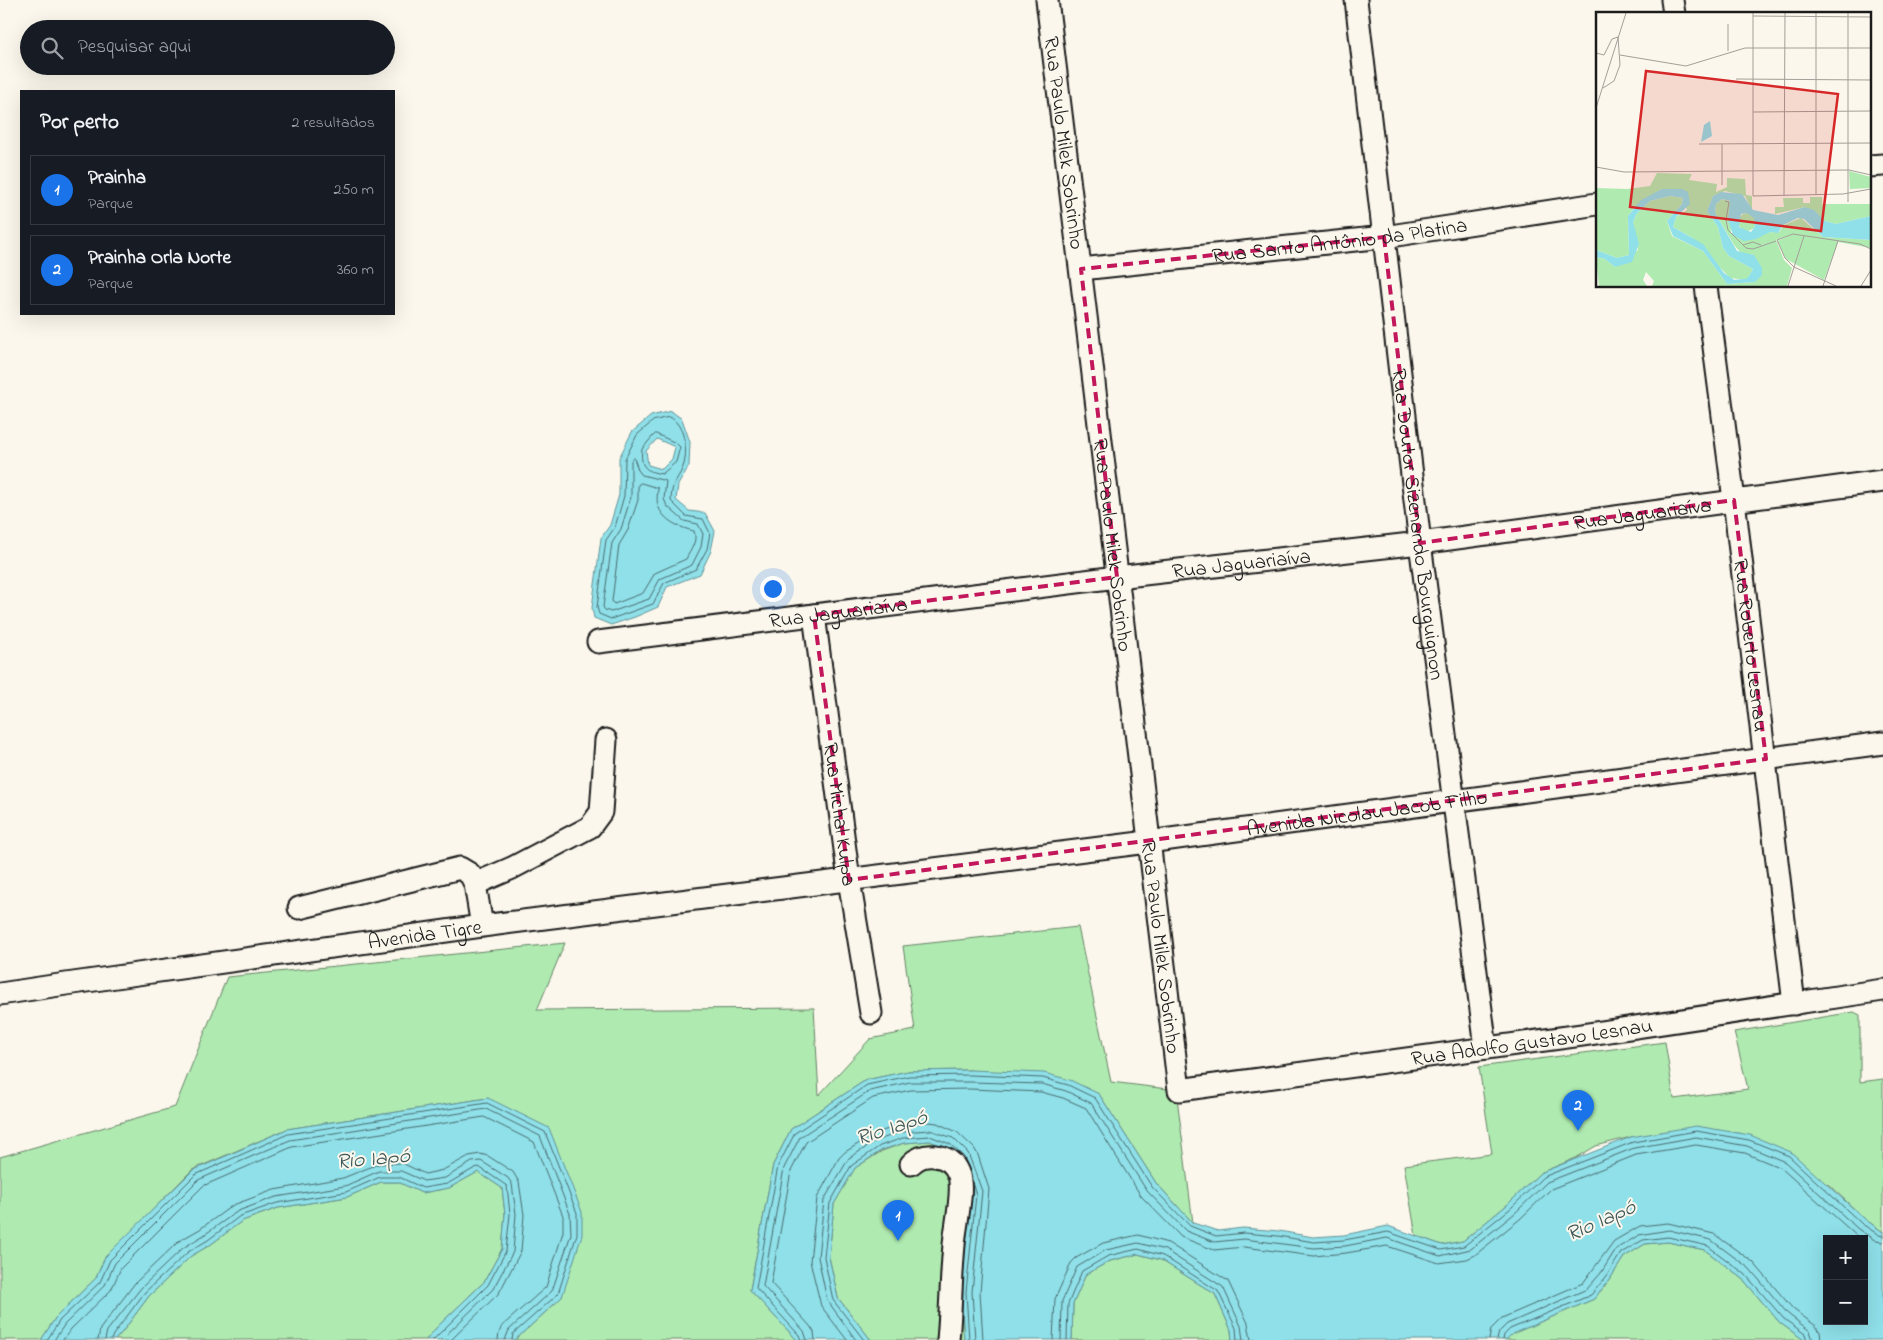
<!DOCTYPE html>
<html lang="pt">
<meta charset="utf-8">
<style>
:root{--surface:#171b24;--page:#242831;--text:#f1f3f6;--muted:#9ea1a6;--line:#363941;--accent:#1a73e8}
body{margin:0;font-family:"Indie Flower",sans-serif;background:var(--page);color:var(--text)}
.controls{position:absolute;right:15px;bottom:15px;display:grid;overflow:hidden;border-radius:0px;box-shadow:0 5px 20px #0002}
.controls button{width:45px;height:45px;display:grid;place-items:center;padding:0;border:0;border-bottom:1px solid var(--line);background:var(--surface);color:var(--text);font:25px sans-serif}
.you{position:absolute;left:772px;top:588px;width:18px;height:18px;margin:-12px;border:4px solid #fff;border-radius:50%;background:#1a73e8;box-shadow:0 0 0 8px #1a73e833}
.badge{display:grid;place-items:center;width:32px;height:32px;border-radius:50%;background:var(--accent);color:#fff;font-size:16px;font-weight:700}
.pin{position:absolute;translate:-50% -41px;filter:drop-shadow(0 1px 2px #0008)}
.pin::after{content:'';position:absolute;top:26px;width:18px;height:15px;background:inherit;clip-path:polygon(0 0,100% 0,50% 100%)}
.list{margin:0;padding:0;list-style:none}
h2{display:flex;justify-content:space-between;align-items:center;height:65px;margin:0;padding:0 20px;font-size:21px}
h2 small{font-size:16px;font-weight:400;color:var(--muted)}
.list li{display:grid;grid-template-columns:32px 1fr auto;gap:15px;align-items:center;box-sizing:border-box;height:70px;margin:0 10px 10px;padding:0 10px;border:1px solid var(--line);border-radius:0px}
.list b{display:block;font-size:19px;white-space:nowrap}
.list p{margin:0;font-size:16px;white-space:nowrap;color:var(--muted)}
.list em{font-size:16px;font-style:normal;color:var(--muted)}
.icon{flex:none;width:28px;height:28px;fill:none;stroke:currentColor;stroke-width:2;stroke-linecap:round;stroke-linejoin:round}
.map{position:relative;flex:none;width:1883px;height:1340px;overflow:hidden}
.search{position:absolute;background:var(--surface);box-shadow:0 5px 20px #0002;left:20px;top:20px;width:375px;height:55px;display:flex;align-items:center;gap:12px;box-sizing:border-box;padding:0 18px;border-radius:28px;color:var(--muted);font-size:19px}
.panel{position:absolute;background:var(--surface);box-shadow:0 5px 20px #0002;left:20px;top:90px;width:375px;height:225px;border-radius:0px}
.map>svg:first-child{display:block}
.green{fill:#afeab0;stroke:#668366}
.water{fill:#8fe0e9;stroke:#619297;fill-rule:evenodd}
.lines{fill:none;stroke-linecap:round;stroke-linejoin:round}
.shore{stroke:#4a6a6e;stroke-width:1}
.minor-casing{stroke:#1c1c1c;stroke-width:25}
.minor{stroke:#fbf7ec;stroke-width:21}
.marked{fill:none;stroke:#c2185b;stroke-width:4;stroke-dasharray:10 6;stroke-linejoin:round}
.labels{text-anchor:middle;stroke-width:4;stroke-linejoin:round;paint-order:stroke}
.street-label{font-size:21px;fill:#1c1c1c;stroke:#fbf7ec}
.water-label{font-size:22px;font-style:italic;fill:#3e575a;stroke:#fbf7ec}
.inset-river{fill:none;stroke:#8fe0e9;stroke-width:2.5}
.inset-road{fill:none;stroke:#a29f99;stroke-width:1}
.view{fill:#d62828;fill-opacity:0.15;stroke:#d62828;stroke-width:2.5}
.inset-edge{fill:none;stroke:#1c1c1c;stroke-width:2.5}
</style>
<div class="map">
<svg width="1883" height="1340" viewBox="0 0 1883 1340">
<rect width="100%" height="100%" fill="#fbf7ec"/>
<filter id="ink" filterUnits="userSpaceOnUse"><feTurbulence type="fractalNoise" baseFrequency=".02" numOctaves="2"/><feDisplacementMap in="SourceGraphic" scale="10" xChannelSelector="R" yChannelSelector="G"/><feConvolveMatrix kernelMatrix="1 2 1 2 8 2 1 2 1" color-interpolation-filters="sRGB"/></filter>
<g filter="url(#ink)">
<g class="green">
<path d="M1078 927 1111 1082 1176 1090 1193 1223 1156 1183 1099 1094 970 1070 909 1071 866 1080 791 1129 773 1165 750 1290 797 1340H515L562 1297 488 1098 287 1129 192 1170 138 1225 102 1265 96 1278 56 1317 41 1340H0V1157L175 1107 227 977 565 943 537 1010 814 1008 819 1095 870 1039 915 1030 903 946Z"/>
<path d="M1854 1012 1860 1015V1082L1883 1079V1232L1866 1220 1829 1185 1631 1137 1596 1146 1576 1158 1540 1173 1507 1205 1463 1241 1442 1245 1416 1236 1404 1165 1492 1154 1479 1067 1665 1042 1674 1099 1748 1089 1734 1032Z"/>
<path d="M930 1141 947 1148 960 1161 971 1194 961 1292 964 1340H871L838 1298 829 1257 834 1204 855 1168 882 1151 904 1143Z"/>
<path d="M478 1172 502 1188 505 1214 502 1249 484 1282 437 1327 426 1340H115L123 1331 149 1296 191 1256 210 1245 242 1221 278 1208 347 1197 381 1182H398L422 1193 449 1188Z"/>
<path d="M1668 1242 1705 1250 1742 1278 1780 1323 1804 1340H1506L1512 1334 1594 1299 1610 1279 1624 1257 1645 1244Z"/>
<path d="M1138 1254 1161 1260 1215 1294 1231 1330 1232 1340H1072L1073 1304 1086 1274 1110 1261Z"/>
</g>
<g class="water">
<path d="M671 411 682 419 690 442 689 466 678 485 676 500 689 511 705 513 715 531 711 551 700 574 667 587 658 607 635 617 611 625 594 618 592 608 601 538 610 525 619 495V458L632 432 651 416ZM657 439 675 447 672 459 662 469 648 465 646 451Z"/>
<path d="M970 1070 1044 1073 1070 1080 1099 1094 1156 1183 1193 1223 1218 1231 1243 1228 1279 1231 1313 1237 1344 1235 1388 1226 1442 1245 1463 1241 1507 1205 1540 1173 1631 1137 1696 1126 1750 1135 1791 1152 1866 1220 1883 1232V1340H1804L1780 1323 1742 1278 1705 1250 1668 1242 1645 1244 1624 1257 1610 1279 1594 1299 1512 1334 1506 1340H1232L1231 1330 1215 1294 1161 1260 1138 1254 1110 1261 1086 1274 1073 1304 1072 1340H964L961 1292 971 1194 960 1161 947 1148 930 1141 904 1143 882 1150 855 1168 834 1204 829 1257 838 1298 871 1340H797L750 1290 773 1165 791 1129 866 1080 908 1071ZM1827 1239H1864V1321H1827Z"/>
<path d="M488 1098 549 1128 582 1212V1235L562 1297 515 1340H426L437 1327 484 1282 502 1249 505 1214 502 1188 478 1172 449 1188 422 1193 398 1182H381L347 1197 278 1208 242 1221 210 1245 191 1256 149 1296 123 1331 115 1340H41L56 1317 96 1278 105 1257 192 1171 287 1129Z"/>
</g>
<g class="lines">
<g class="shore">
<path d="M670 417C684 425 688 448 684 464 680 478 671 481 671 501L686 516 703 519 710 533 707 549 696 569 664 583 653 604 611 619 599 614 597 607 606 540 615 527 624 496 625 459 637 435 653 421Z"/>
<path d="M656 434 676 443 680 447 676 462 662 474C645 471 640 467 642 449L653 436Z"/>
<path d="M634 458 638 470 642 475 666 481 664 499 667 506 684 521 698 524 703 534 701 547 692 565 660 579 649 599 611 612 605 610 603 607 612 543 621 529 631 497V461Z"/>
<path d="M641 483 658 488C658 493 656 499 658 505 662 520 680 528 694 531 698 541 690 551 686 559L655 573 643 593 614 604 612 601 619 545 628 530 638 500V485Z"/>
<path d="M47 1340 60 1320 100 1282 110 1260 195 1175 288 1134 487 1103 545 1132 577 1213V1234L558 1294 513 1334 512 1340"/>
<path d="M54 1340 65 1324 105 1285 115 1263 198 1180 290 1140 486 1109 540 1136 570 1214 571 1234 552 1291 509 1330 505 1340"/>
<path d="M63 1340 71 1329 111 1290 121 1268 203 1186 292 1147 484 1117 534 1142 563 1216V1232L546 1287 502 1326 499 1333 498 1340"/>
<path d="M98 1340 100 1329 135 1283 179 1241 200 1229 233 1205 274 1190 343 1178 378 1164 402 1163 425 1174 443 1170 469 1156 480 1154 488 1156 513 1172 519 1182 524 1215 521 1251 499 1293 451 1340"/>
<path d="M105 1340 107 1331 141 1288 183 1248 204 1235 238 1211 276 1197 345 1186 379 1171H401L424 1181 445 1178 472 1162 481 1161 508 1178 512 1184 516 1214 513 1252 493 1289 441 1340"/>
<path d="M111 1340 113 1335 145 1292 188 1252 208 1240 240 1216 277 1203 346 1192 380 1177H399L423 1188 447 1184 475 1168 479 1167 507 1186 510 1214 506 1251 488 1285 433 1340"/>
<path d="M801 1340 799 1335 756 1288 778 1166 795 1133 867 1085 909 1076 970 1075 1043 1078 1068 1085 1095 1098 1152 1187 1190 1226 1216 1236 1244 1233 1278 1236 1314 1242 1344 1240 1388 1232 1441 1250 1464 1246 1511 1208 1543 1177 1633 1142 1696 1131 1749 1140 1789 1156 1862 1224 1879 1235 1883 1236"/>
<path d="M807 1340 804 1331 763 1286 784 1168 800 1137 870 1091 910 1082H970L1042 1084 1066 1091 1091 1103 1147 1191 1186 1231 1214 1242 1244 1239 1314 1248 1345 1246 1387 1238 1440 1256 1471 1249 1515 1213 1547 1182 1634 1148 1696 1137 1747 1146 1785 1162 1858 1229 1876 1241 1883 1242"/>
<path d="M815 1340 814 1332 810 1326 771 1283 791 1171 806 1142 873 1098 911 1090 970 1089 1041 1092 1063 1098 1086 1108 1141 1196 1181 1237 1214 1250 1244 1247 1314 1256 1346 1253 1387 1246 1439 1263 1467 1259 1475 1255 1520 1219 1551 1189 1636 1155 1696 1145 1745 1153 1781 1168 1860 1239"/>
<path d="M847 1340 821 1306 810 1261 817 1198 839 1158 845 1152 876 1133 901 1125 929 1122 937 1123 957 1132 974 1148 978 1155 989 1189 980 1292 983 1340"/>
<path d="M856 1340 827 1300 818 1257 824 1200 849 1158 878 1140 902 1132 930 1130 953 1138 968 1153 982 1191 972 1292 975 1340"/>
<path d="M864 1340 833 1300 824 1257 830 1203 851 1166 880 1146 903 1138 930 1136 950 1144 964 1157 966 1162"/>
<path d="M969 1340 966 1292 976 1195 972 1182"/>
<path d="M1053 1340 1055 1299 1071 1263 1076 1258 1103 1243 1138 1235 1168 1243 1228 1281 1248 1323 1251 1340"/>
<path d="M1061 1340 1062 1301 1077 1267 1106 1250 1138 1243 1165 1250 1223 1287 1241 1326 1243 1340"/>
<path d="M1067 1340 1068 1304 1082 1271 1108 1256 1138 1249 1163 1256 1218 1291 1236 1328 1237 1340"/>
<path d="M1489 1340 1491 1329 1502 1318 1583 1283 1614 1241 1640 1226 1668 1223 1714 1234 1753 1262 1793 1309 1816 1326 1820 1332 1821 1340"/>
<path d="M1497 1340 1499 1332 1507 1324 1587 1289 1601 1273 1616 1249 1639 1235 1669 1230 1711 1240 1749 1268 1788 1314 1810 1331 1813 1340"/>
<path d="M1503 1340 1504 1335 1510 1329 1591 1295 1606 1277 1621 1253 1643 1240 1668 1237 1708 1246 1745 1274 1784 1319 1805 1334 1807 1340"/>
</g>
<g class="minor-casing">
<g id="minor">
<path id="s1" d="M1047 0C1093 363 1134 726 1179 1090L1582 1035 1883 990"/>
<path id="s2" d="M1356 0 1420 543 1486 1048"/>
<path d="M1672 0 1674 14"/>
<path d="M1869 166 1883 165"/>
<path id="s3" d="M1081 269 1384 237 1597 204"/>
<path id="s4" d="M1706 286 1734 500 1794 1004"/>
<path id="s5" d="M814 615 849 880 871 1013"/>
<path id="s6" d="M598 642 1117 577 1420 543 1883 481"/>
<path d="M475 884 512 868 590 827 601 812 606 740"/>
<path d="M299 908 460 868 470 874 475 884 482 926"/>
<path id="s7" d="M0 994 66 984 482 926 1148 842 1883 743"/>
<path d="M911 1164C918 1157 925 1155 935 1156 946 1157 954 1163 958 1173 965 1188 955 1227 954 1245 951 1276 951 1308 948 1340"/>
</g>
</g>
<use href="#minor" class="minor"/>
</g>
</g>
<path class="marked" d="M1384 237 1420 543 1734 500 1766 759 849 880 814 615 1117 577 1081 269Z"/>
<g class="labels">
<g class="street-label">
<text dy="7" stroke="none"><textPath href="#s1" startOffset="144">Rua Paulo Milek Sobrinho</textPath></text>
<text dy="7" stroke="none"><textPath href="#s3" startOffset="260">Rua Santo Antônio da Platina</textPath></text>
<text dy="7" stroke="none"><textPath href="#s6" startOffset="1052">Rua Jaguariaíva</textPath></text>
<text dy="7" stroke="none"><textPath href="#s2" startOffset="528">Rua Doutor Sizenando Bourguignon</textPath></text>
<text dy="7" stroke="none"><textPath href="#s1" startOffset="549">Rua Paulo Milek Sobrinho</textPath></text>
<text dy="7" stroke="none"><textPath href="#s6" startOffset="648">Rua Jaguariaíva</textPath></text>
<text dy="7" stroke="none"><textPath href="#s6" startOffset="242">Rua Jaguariaíva</textPath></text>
<text dy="7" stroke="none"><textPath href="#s4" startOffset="362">Rua Roberto Lesnau</textPath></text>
<text dy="7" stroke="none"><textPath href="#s7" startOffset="1379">Avenida Nicolau Jacob Filho</textPath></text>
<text dy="7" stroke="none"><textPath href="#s5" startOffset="201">Rua Michal Kulpa</textPath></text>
<text dy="7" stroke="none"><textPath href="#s7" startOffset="429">Avenida Tigre</textPath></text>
<text dy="7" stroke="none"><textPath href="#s1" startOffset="954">Rua Paulo Milek Sobrinho</textPath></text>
<text dy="7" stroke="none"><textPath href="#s1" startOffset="1454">Rua Adolfo Gustavo Lesnau</textPath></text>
</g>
<g class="water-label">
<text transform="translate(891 1126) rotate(-18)" y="8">Rio Iapó</text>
<text transform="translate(373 1157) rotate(-5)" y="8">Rio Iapó</text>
<text transform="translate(1600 1219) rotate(-24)" y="8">Rio Iapó</text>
</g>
</g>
<g transform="translate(1596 12)">
<rect width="275" height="275" fill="#fbf7ec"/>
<path d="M253 159 275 165V176L254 177ZM61 161 96 162 93 168 121 172 120 180 131 175V166L149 167 150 183 156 184V198L149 184 129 179 117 184 111 199 122 215 127 236 133 244 157 257 151 268 134 266 95 225 77 215 80 205 91 198 86 177H66L38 196 32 204 33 243 21 246 0 238V176L31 177 54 174ZM74 184 87 186 86 192 71 209 76 224 107 239 131 272 159 270 158 243 145 241 138 233 119 201 120 192 126 187 134 189 135 221 183 220 188 213 205 206 227 225 275 228V236L242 230 228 268 190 247 181 229 197 222 180 228 188 248 196 256 191 274H56L58 269 50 260 47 268 51 274H3L0 245 9 247 19 255 42 238 37 210 41 201 54 189ZM214 185H226V192H275V204L240 212 229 209 209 195 179 202V195H188L187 186H207V191H214ZM142 210a9 9 0 1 1 18 0a9 9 0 1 1-18 0Z" fill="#afeab0"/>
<path d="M114 109 116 124 105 130 108 113ZM66 177H86L92 180 94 192 80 205 77 215 107 232 128 261 140 269 151 268 157 257 133 244 127 236 122 215 111 199 117 184 125 180 146 182 157 198 182 203 209 195 218 198 229 209 240 212 275 204V228L227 225 208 207 202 206 187 213 182 221 174 220 160 227 148 229 137 223 132 208 134 189 126 187 120 192 119 201 141 239 158 243 166 256V263L159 270 131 272 107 239 77 224 71 209 86 192 87 186 74 184 54 189 41 201 37 210 43 232 36 250 19 255 9 247 0 245V238L21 246 33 243 32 204 45 188ZM145 202 151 201 158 206 159 214 155 220 143 215Z" fill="#8fe0e9" fill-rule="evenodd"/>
<path class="inset-river" d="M139 269 151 268 157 262"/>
<path class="inset-road" d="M157 1V184L247 182 275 177M220 1V183M252 1V190M157 4 275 5M132 12V39M0 41 8 43 16 27 22 25 24 53 18 69 7 76M24 43 90 54 149 36H275M140 67 275 68M0 96 30 1M157 100 275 99M103 132 275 131M126 132V173M0 155 28 160 253 158 275 163M188 184 189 1M129 189 133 190 130 208 132 218 150 236 157 237 180 229M147 233 157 230 165 233M192 274 208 224M227 274 242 229M240 274 198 255 189 246 181 228 197 222 264 232 275 237M265 274 275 258"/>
<path class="view" d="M50 59 242 82 225 219 34 195Z"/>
<rect width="275" height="275" class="inset-edge"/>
</g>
</svg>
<div class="controls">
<button>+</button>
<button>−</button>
</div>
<div class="you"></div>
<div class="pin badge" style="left:898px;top:1241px">1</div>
<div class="pin badge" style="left:1578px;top:1131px">2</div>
<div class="search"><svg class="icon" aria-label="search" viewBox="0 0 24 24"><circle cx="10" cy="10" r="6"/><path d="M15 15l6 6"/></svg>Pesquisar aqui</div>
<section class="panel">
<h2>Por perto<small>2 resultados</small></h2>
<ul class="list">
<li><span class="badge">1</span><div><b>Prainha</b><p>Parque</p></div><em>250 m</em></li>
<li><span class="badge">2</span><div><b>Prainha Orla Norte</b><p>Parque</p></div><em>360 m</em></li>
</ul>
</section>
</div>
